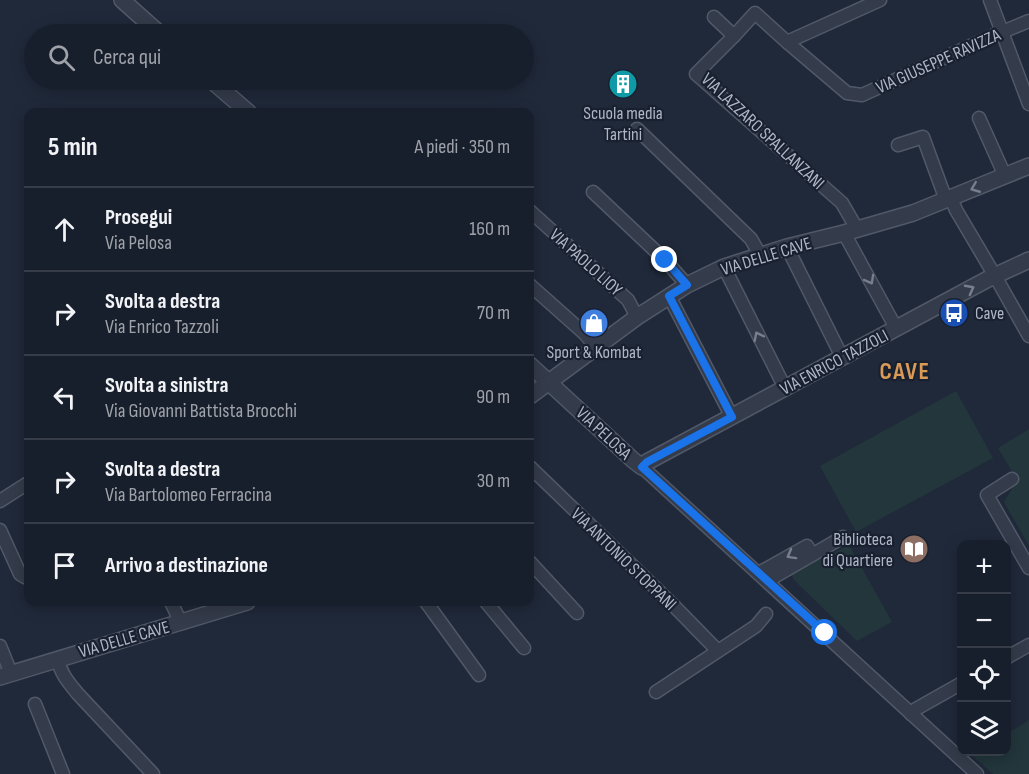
<!DOCTYPE html>
<html lang="it">
<meta charset="utf-8">
<style>
:root{--surface:#181f2c;--page:#212734;--text:#f1f3f6;--muted:#9fa2a9;--line:#363d48}
body{margin:0;font-family:"Sofia Sans Condensed",sans-serif;background:var(--page);color:var(--text)}
.controls{position:absolute;right:18px;bottom:18px;display:grid;overflow:hidden;border-radius:12px;box-shadow:0 3px 15px #0003}
.controls button{width:54px;height:54px;display:grid;place-items:center;padding:0;border:0;border-bottom:2px solid var(--line);background:var(--surface);color:var(--text);font:30px sans-serif}
.stop{position:absolute;width:18px;height:18px;margin:-14px;border:4px solid #1a73e8;border-radius:50%;background:#fff}
.stop.end{background:#1a73e8;border-color:#fff;box-shadow:0 2px 6px #0008}
.list{margin:0;padding:0;list-style:none}
h2{display:flex;justify-content:space-between;align-items:center;height:78px;margin:0;padding:0 24px;font-size:26px}
h2 small{font-size:20px;font-weight:400;color:var(--muted)}
.list li{display:grid;grid-template-columns:39px 1fr auto;gap:18px;align-items:center;box-sizing:border-box;height:84px;padding:0 24px;border-top:2px solid var(--line)}
.list b{display:block;font-size:22px;white-space:nowrap}
.list p{margin:0;font-size:20px;white-space:nowrap;color:var(--muted)}
.list em{font-size:20px;font-style:normal;color:var(--muted)}
.icon{flex:none;width:33px;height:33px;fill:none;stroke:currentColor;stroke-width:2;stroke-linecap:round;stroke-linejoin:round}
.map{position:relative;flex:none;width:1029px;height:774px;overflow:hidden}
.search{position:absolute;background:var(--surface);box-shadow:0 3px 15px #0003;left:24px;top:24px;width:510px;height:66px;display:flex;align-items:center;gap:15px;box-sizing:border-box;padding:0 21px;border-radius:33px;color:var(--muted);font-size:22px}
.panel{position:absolute;background:var(--surface);box-shadow:0 3px 15px #0003;left:24px;top:108px;width:510px;height:498px;border-radius:12px}
.map>svg:first-child{display:block}
.green{fill:#22363b}
.lines{fill:none;stroke-linecap:round;stroke-linejoin:round}
.minor-casing{stroke:#515968;stroke-width:15}
.tertiary-casing{stroke:#515968;stroke-width:18}
.minor{stroke:#343b4a;stroke-width:12}
.tertiary{stroke:#343b4a;stroke-width:15}
.oneway{stroke:#777f8f}
.route{stroke:#1a73e8;stroke-width:8}
.labels{text-anchor:middle;stroke-width:4.5;stroke-linejoin:round;paint-order:stroke}
.street-label{font-size:18px;fill:#aeb6c7;stroke:#19202f}
.poi-label{font-size:18px;fill:#aeb6c7;stroke:#19202f}
.district-label{font-size:24px;font-weight:bold;letter-spacing:1.5px;fill:#d99a57;stroke:#19202f}
</style>
<div class="map">
<svg width="1029" height="774" viewBox="0 0 1029 774">
<rect width="100%" height="100%" fill="#20293a"/>
<g class="green">
<path d="M956 391 993 458 856 532 820 466Z"/>
<path d="M1029 429V546L1004 502 1017 480 998 448Z"/>
<path d="M849 545 892 622 857 641 793 579 792 575 793 573Z"/>
<path d="M1029 720V774H993L973 756 980 752H1006L1007 734Z"/>
</g>
<g class="lines">
<g class="minor-casing">
<g id="minor">
<path d="M990 0 1029 104"/>
<path d="M714 17 734 36 755 13 787 42 847 93 862 95 990 37 1029 21"/>
<path d="M734 36 696 74 842 203 857 229"/>
<path d="M787 42 880 0"/>
<path d="M979 118 1005 176"/>
<path d="M637 129 751 239 760 255"/>
<path d="M898 145 923 137 946 200"/>
<path d="M593 192 665 260 687 285"/>
<path d="M951 198 956 210 995 276 1029 336"/>
<path d="M530 211 628 300 637 317"/>
<path d="M844 233 896 328"/>
<path d="M787 247 842 357"/>
<path d="M724 267 785 388"/>
<path d="M530 285 585 334 596 347"/>
<path d="M669 296 732 417"/>
<path d="M530 467 675 607 718 651"/>
<path d="M642 467 977 774"/>
<path d="M1012 479 987 495 1029 568"/>
<path d="M0 501 28 483"/>
<path d="M0 530 20 574 25 577 28 575"/>
<path d="M812 555 843 537"/>
<path d="M530 562 577 613"/>
<path d="M759 573 807 546 812 555 767 581"/>
<path d="M171 602 181 623"/>
<path d="M426 602 479 675"/>
<path d="M486 602 524 648"/>
<path d="M0 646 11 673"/>
<path d="M1006 658 1029 645"/>
<path d="M58 659C60 673 69 683 78 694L153 774"/>
<path d="M656 692 756 626 766 614"/>
<path d="M35 704 63 774"/>
<path d="M911 714 916 709 962 683"/>
</g>
</g>
<g class="tertiary-casing">
<g id="tertiary">
<path d="M122 0 160 34"/>
<path d="M211 80 248 112"/>
<path d="M530 365 633 460 642 467 647 462 988 279 1029 260"/>
<path d="M530 396 637 317 687 285 724 267 787 247 844 233 913 213 1029 166"/>
<path d="M0 677 247 602"/>
</g>
</g>
<use href="#minor" class="minor"/>
<use href="#tertiary" class="tertiary"/>
</g>
<defs><path id="oneway-chevron" d="M-2-3.5L2.5 0L-2 3.5" fill="none" stroke-width="1.6" stroke-linecap="round" stroke-linejoin="round" transform="scale(1.5)"/></defs>
<g class="oneway">
<use href="#oneway-chevron" transform="translate(975 188) rotate(158)"/>
<use href="#oneway-chevron" transform="translate(870 280) rotate(61)"/>
<use href="#oneway-chevron" transform="translate(970 289) rotate(-28)"/>
<use href="#oneway-chevron" transform="translate(758 336) rotate(-117)"/>
<use href="#oneway-chevron" transform="translate(791 555) rotate(151)"/>
</g>
<g class="lines">
<path class="route" d="M665 260 687 285 669 296 732 417 647 462 642 467 825 633"/>
</g>
<defs>
<g id="building-disc" transform="scale(1.5)"><circle r="9.5" fill="#0f9aa8" stroke="#19202f"/><path d="M-4-6H4V6H1V3H-1V6H-4ZM-2.5-4.3h1.7v1.8h-1.7ZM.8-4.3h1.7v1.8H.8ZM-2.5-1h1.7V.8h-1.7ZM.8-1h1.7V.8H.8Z" fill="#fff"/></g>
<g id="bus-disc" transform="scale(1.5)"><circle r="9.5" fill="#1a4fb4" stroke="#19202f"/><path d="M-5-6H5V4H4V6H2V4H-2V6H-4V4H-5ZM-3.5-4V0h7V-4ZM-3.5 1.2v1.5H-2V1.2ZM2 1.2v1.5H3.5V1.2Z" fill="#fff"/></g>
<g id="shop-disc" transform="scale(1.5)"><circle r="9.5" fill="#3f7fe0" stroke="#19202f"/><path d="M-5-2.5h2.3a2.7 3.5 0 0 1 5.4 0H5L5.5 6h-11ZM-1.5-2.5h3a1.5 2.3 0 0 0-3 0Z" fill="#fff"/></g>
<g id="library-disc" transform="scale(1.5)"><circle r="9.5" fill="#8d6e63" stroke="#19202f"/><path d="M-6-4Q-3-5.5-.7-3.5V5Q-3 3-6 4ZM6-4Q3-5.5 .7-3.5V5Q3 3 6 4Z" fill="#fff"/></g>
</defs>
<g fill-rule="evenodd">
<use href="#building-disc" x="623" y="84"/>
<use href="#bus-disc" x="954" y="313"/>
<use href="#shop-disc" x="594" y="323"/>
<use href="#library-disc" x="914" y="549"/>
</g>
<g class="labels">
<g class="street-label">
<text transform="translate(938 61) rotate(-24)" y="6">VIA GIUSEPPE RAVIZZA</text>
<text transform="translate(763 131) rotate(43)" y="6">VIA LAZZARO SPALLANZANI</text>
<text transform="translate(766 256) rotate(-17)" y="6">VIA DELLE CAVE</text>
<text transform="translate(586 262) rotate(42)" y="6">VIA PAOLO LIOY</text>
<text transform="translate(834 362) rotate(-28)" y="6">VIA ENRICO TAZZOLI</text>
<text transform="translate(604 433) rotate(43)" y="6">VIA PELOSA</text>
<text transform="translate(624 559) rotate(44)" y="6">VIA ANTONIO STOPPANI</text>
<text transform="translate(124 639) rotate(-16)" y="6">VIA DELLE CAVE</text>
</g>
<g class="poi-label">
<text x="623" y="119">Scuola media<tspan x="623" dy="21">Tartini</tspan></text>
<text x="975" y="319" text-anchor="start">Cave</text>
<text x="594" y="358">Sport &amp; Kombat</text>
<text x="893" y="545" text-anchor="end">Biblioteca<tspan x="893" dy="21">di Quartiere</tspan></text>
</g>
<g class="district-label">
<text x="905" y="379">CAVE</text>
</g>
</g>
</svg>
<div class="controls">
<button>+</button>
<button>−</button>
<button><svg class="icon" aria-label="locate" viewBox="0 0 24 24"><circle cx="12" cy="12" r="6"/><path d="M12 2v4M12 18v4M2 12h4M18 12h4"/></svg></button>
<button><svg class="icon" aria-label="layers" viewBox="0 0 24 24"><path d="M12 4l9 5-9 5-9-5zM3 14l9 5 9-5"/></svg></button>
</div>
<div class="stop" style="left:825px;top:633px"></div>
<div class="stop end" style="left:665px;top:260px"></div>
<div class="search"><svg class="icon" aria-label="search" viewBox="0 0 24 24"><circle cx="10" cy="10" r="6"/><path d="M15 15l6 6"/></svg>Cerca qui</div>
<section class="panel">
<h2>5 min<small>A piedi · 350 m</small></h2>
<ul class="list">
<li><svg class="icon" aria-label="ahead" viewBox="0 0 24 24"><path d="M12 20V5M6 11l6-6 6 6"/></svg><div><b>Prosegui</b><p>Via Pelosa</p></div><em>160 m</em></li>
<li><svg class="icon" aria-label="right" viewBox="0 0 24 24"><path d="M7 20v-9h11M14 6l5 5-5 5"/></svg><div><b>Svolta a destra</b><p>Via Enrico Tazzoli</p></div><em>70 m</em></li>
<li><svg class="icon" aria-label="left" viewBox="0 0 24 24"><path d="M17 20v-9H6M10 6l-5 5 5 5"/></svg><div><b>Svolta a sinistra</b><p>Via Giovanni Battista Brocchi</p></div><em>90 m</em></li>
<li><svg class="icon" aria-label="right" viewBox="0 0 24 24"><path d="M7 20v-9h11M14 6l5 5-5 5"/></svg><div><b>Svolta a destra</b><p>Via Bartolomeo Ferracina</p></div><em>30 m</em></li>
<li><svg class="icon" aria-label="arrive" viewBox="0 0 24 24"><path d="M6 21V4h12l-3 4 3 4H6"/></svg><div><b>Arrivo a destinazione</b></div></li>
</ul>
</section>
</div>
